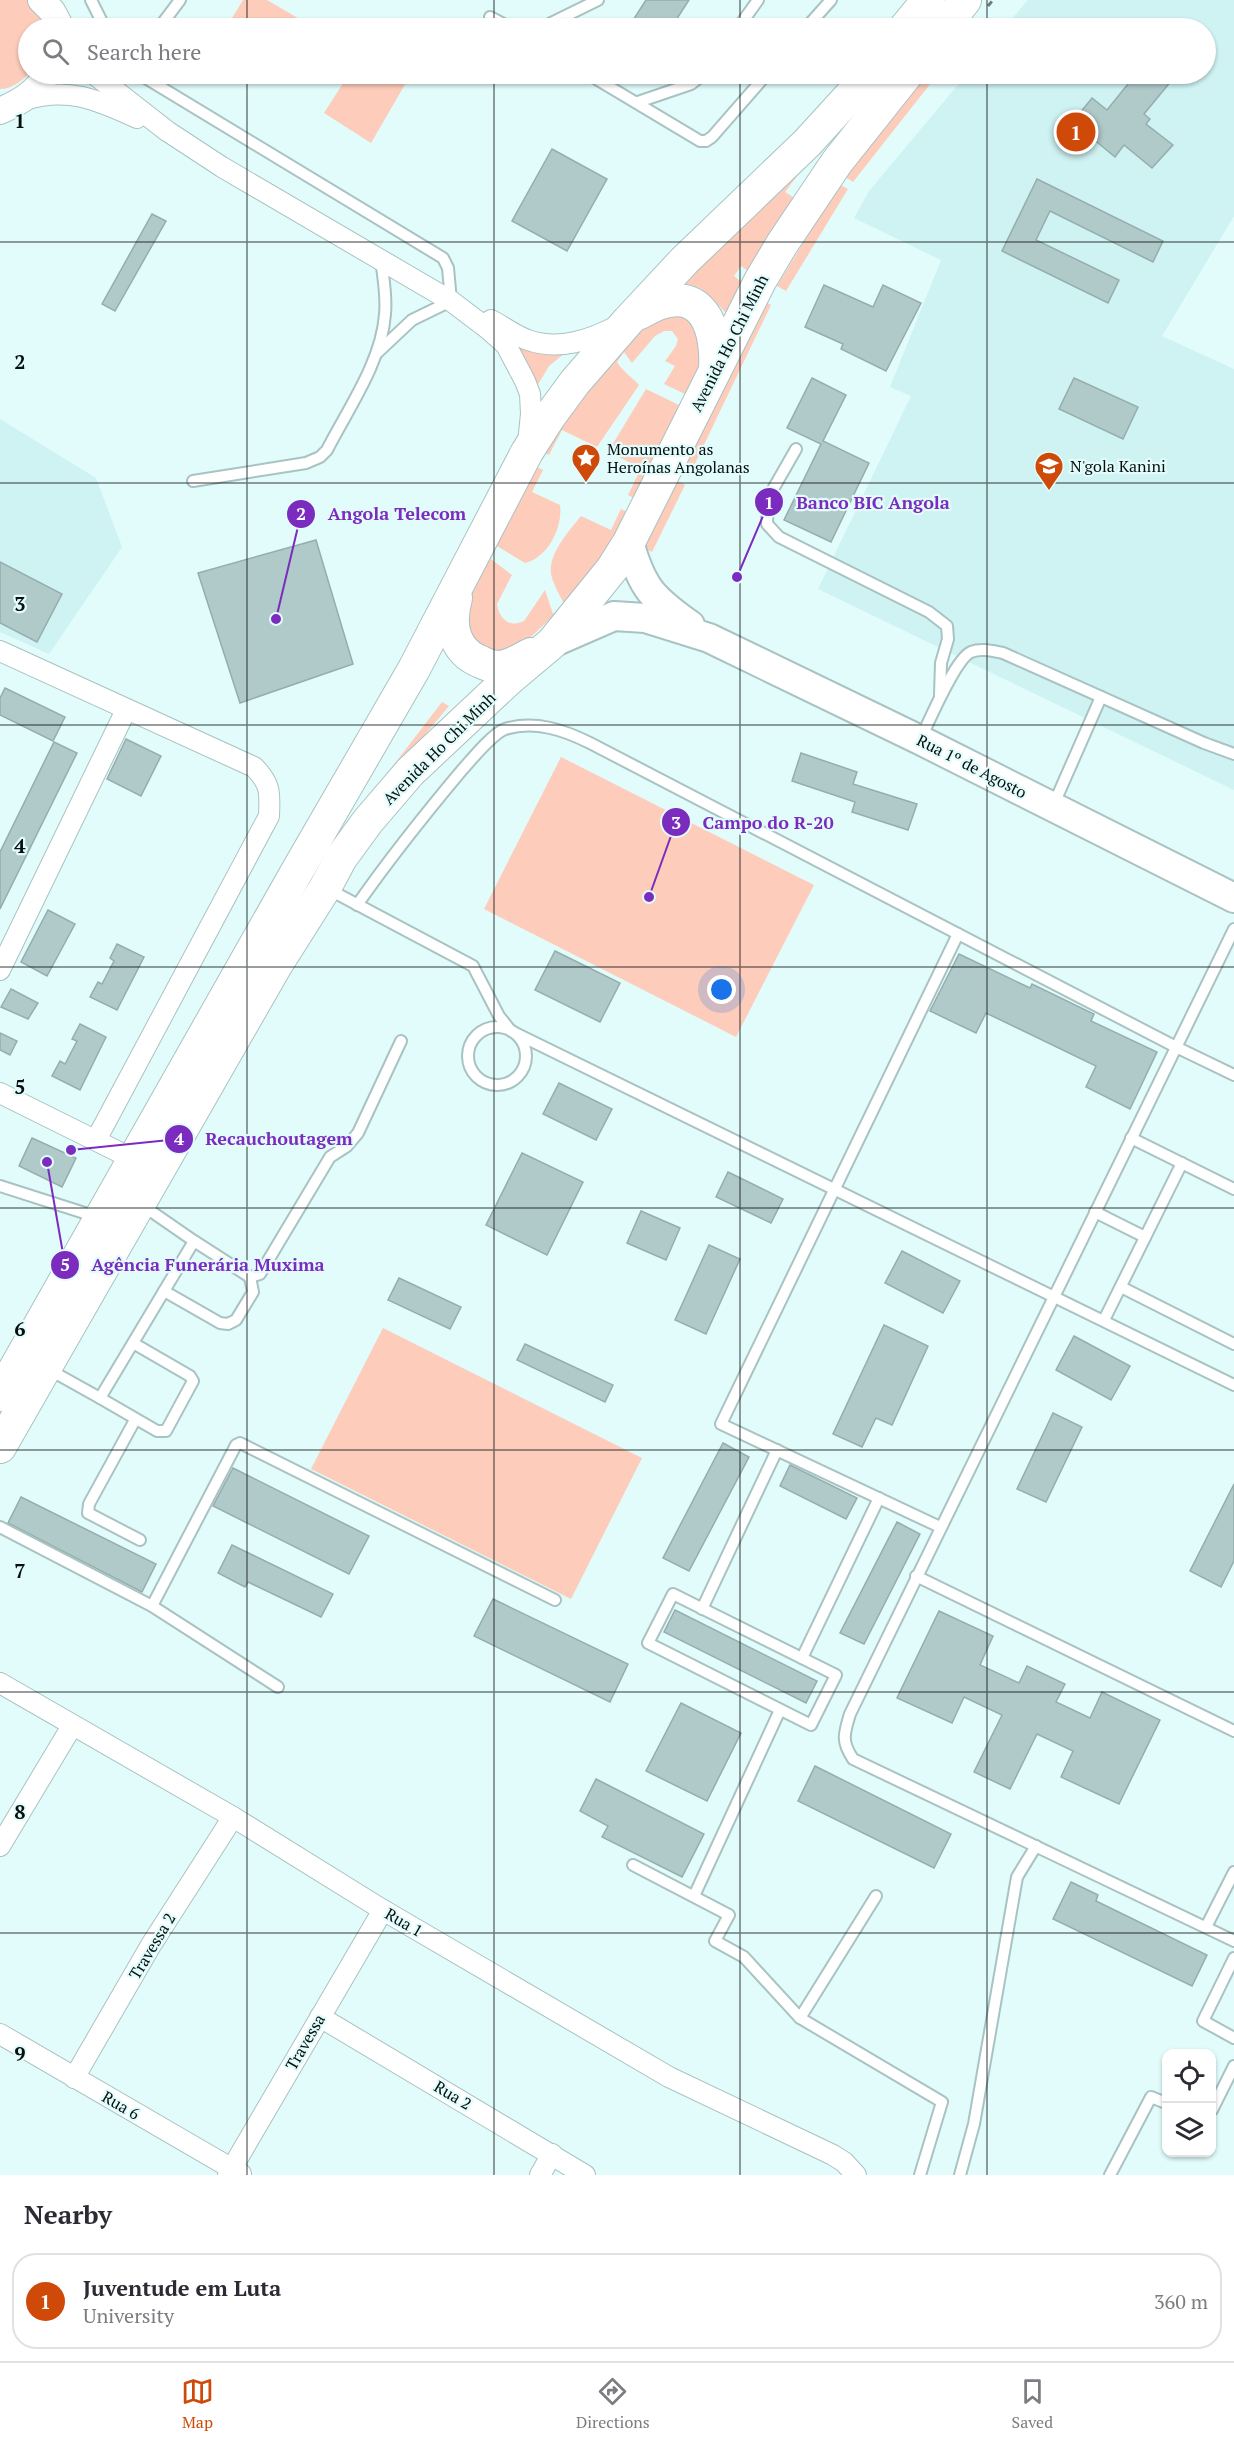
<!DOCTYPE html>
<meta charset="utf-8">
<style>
:root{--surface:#fff;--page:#f7f7f7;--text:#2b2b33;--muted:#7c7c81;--line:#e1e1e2;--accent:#cf4908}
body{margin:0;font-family:"PT Serif",serif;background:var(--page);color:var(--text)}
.controls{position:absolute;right:18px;bottom:18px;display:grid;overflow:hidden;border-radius:12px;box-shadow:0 2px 4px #0004}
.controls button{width:54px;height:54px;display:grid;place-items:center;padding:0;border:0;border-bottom:2px solid var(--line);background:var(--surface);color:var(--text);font:30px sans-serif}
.you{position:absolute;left:722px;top:990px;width:21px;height:21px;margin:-15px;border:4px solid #fff;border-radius:50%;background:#1a73e8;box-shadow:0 0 0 9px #1a73e833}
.badge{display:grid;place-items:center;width:39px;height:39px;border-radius:50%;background:var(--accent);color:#fff;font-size:20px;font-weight:700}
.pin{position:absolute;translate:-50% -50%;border:3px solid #fff;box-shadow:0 2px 6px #0006}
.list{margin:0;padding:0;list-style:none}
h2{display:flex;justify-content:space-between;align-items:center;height:78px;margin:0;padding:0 24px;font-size:26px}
h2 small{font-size:20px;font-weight:400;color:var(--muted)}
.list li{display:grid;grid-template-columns:39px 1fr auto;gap:18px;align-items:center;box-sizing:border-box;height:96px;margin:0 12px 12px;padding:0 12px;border:2px solid var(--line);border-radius:24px}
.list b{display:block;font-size:22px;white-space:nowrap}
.list p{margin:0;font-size:20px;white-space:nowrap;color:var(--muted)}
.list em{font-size:20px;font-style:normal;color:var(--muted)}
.icon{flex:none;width:33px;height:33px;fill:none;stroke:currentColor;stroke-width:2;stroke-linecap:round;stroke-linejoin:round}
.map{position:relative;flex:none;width:1234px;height:2175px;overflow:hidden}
.search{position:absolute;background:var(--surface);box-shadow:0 2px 4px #0004;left:18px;right:18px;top:18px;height:66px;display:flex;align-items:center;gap:15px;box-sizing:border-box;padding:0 21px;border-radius:33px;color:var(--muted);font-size:22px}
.sheet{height:186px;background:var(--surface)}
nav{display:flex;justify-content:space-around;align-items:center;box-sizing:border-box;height:84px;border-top:2px solid var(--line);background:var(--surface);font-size:16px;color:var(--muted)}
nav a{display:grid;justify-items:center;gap:3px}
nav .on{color:var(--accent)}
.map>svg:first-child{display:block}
.built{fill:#cff2f2}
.green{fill:#fdccbb;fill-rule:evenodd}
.building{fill:#b0c9c9;stroke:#95aead;stroke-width:1.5}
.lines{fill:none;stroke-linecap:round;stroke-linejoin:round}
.service-casing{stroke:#a9c2c2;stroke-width:14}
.minor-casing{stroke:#a9c2c2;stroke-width:22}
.tertiary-casing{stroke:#a9c2c2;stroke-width:28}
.secondary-casing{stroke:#a9c2c2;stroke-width:32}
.primary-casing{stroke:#a9c2c2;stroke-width:34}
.path{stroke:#6d7d7d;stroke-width:3;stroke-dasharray:6 3;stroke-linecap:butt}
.service{stroke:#fff;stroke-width:10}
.minor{stroke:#fff;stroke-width:20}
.tertiary{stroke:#fff;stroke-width:26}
.secondary{stroke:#fff;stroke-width:28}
.primary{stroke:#fff;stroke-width:32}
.grid{fill:none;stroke:#070f0f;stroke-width:1.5;stroke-opacity:0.55}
.labels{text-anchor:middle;stroke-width:4.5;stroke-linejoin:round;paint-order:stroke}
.street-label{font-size:16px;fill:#070f0f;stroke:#e2fcfc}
.poi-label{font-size:16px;fill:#070f0f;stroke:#e2fcfc;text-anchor:start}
.grid-label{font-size:20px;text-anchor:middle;font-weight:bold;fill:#070f0f;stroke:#e2fcfc;stroke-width:4.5;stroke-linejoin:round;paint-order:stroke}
.leader{fill:none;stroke:#7b2cbf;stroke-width:2}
.callout-dot{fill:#7b2cbf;stroke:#e2fcfc;stroke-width:2}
.mark-label{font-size:18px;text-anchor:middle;font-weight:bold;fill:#fff}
.callout-label{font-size:18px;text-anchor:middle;font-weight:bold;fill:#7b2cbf;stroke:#e2fcfc;stroke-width:4.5;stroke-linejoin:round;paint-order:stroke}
</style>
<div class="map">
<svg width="1234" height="2175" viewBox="0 0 1234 2175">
<rect width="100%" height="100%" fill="#e2fcfc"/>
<g class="built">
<path d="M1028 0H1234V216L1162 336 1234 369V790L818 589 911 396 890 387 941 260 854 218 869 191 967 74H1206V28H1004Z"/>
<path d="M0 419 96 478 122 547 49 654 0 632Z"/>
</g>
<g class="green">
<path d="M0 0H28L43 19 46 28H28L29 74C21 81 12 89 0 89Z"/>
<path d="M243 0H267L315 28H226Z"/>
<path d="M349 74H411L371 143 324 113Z"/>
<path d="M925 74H938L853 182 844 176Z"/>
<path d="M851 106 785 192 793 197 751 273 741 266 734 276 745 285 729 316C711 298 702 281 675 284Z"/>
<path d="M839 184 848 189 786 291 777 286Z"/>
<path d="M761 300 771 305 689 476 680 472Z"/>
<path d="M682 315 706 334 698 378 613 546 575 595 513 654 474 648 463 611 548 437 582 388 654 317ZM664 331H672L678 339 676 346 665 361 675 366 664 384 685 394 679 405 646 389 608 452 641 468 628 495 636 499 629 513 621 509 611 530 581 516C569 531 545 557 552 578 555 587 560 596 564 604L553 614 545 590 524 621C510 628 499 619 497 604L512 575 491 559 497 546 525 563C548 558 563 527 560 505L532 492 543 470 535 466 542 452 549 455 562 430 597 447 639 385C631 376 623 372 617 362L624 352 632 363 655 336Z"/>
<path d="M513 341 571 348 549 366 533 393Z"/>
<path d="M675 480 685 485 652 552 641 547Z"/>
<path d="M442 702 449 706 326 853Z"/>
<path d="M561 757 814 885 736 1037 484 909Z"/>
<path d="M383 1328 642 1458 571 1599 311 1469Z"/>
</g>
<g class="building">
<path d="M646 0H689L671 28H628Z"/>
<path d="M1136 74H1177L1144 114 1150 119 1146 124 1173 145 1152 168 1124 145 1115 157 1092 138 1082 151 1062 135 1092 98 1107 110Z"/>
<path d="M552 149 607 179 567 251 512 221Z"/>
<path d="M1037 179 1163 241 1153 262 1050 211 1036 240 1119 280 1108 303 1002 251Z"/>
<path d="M152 214 166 221 115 311 102 304Z"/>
<path d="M824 285 873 307 883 285 921 303 886 371 841 349 843 344 805 327Z"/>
<path d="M812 378 846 395 823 441 869 463 831 542 784 520 821 444 787 428Z"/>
<path d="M1074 378 1138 407 1123 439 1059 409Z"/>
<path d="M316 540 353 664 240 703 198 573Z"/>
<path d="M0 562 62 594 37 642 0 623Z"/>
<path d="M5 688 65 717 53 741 0 715V698Z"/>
<path d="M126 739 161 756 141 796 107 779Z"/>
<path d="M54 742 77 753 0 909V852Z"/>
<path d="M801 753 857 772 853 784 917 804 908 830 852 812 855 802 792 781Z"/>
<path d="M48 910 75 924 47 976 21 962Z"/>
<path d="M117 944 144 957 117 1010 90 997 98 982 102 984 114 961 110 958Z"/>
<path d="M555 951 620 983 600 1022 535 990Z"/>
<path d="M959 954 1030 988 1032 984 1094 1014 1091 1021 1157 1052 1130 1109 1086 1087 1096 1066 986 1013 976 1033 930 1011Z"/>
<path d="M11 989 38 1003 28 1019 1 1007Z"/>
<path d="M80 1024 106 1037 80 1090 52 1076 60 1061 65 1064 77 1041 72 1039Z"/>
<path d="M0 1033 17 1041 10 1055 0 1050Z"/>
<path d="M559 1083 612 1109 596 1140 543 1114Z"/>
<path d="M32 1138 76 1158 62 1187 19 1166Z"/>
<path d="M522 1153 583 1182 547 1255 486 1225Z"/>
<path d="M728 1172 783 1199 771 1223 716 1197Z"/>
<path d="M641 1211 680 1228 666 1260 627 1243Z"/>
<path d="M709 1245 740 1259 706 1334 675 1320Z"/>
<path d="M902 1251 960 1281 943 1313 885 1283Z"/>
<path d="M399 1278 461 1307 450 1329 388 1300Z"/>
<path d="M884 1325 928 1346 892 1425 876 1418 862 1447 833 1434Z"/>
<path d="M1074 1336 1130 1366 1111 1400 1056 1370Z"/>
<path d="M525 1344 613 1385 605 1402 517 1360Z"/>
<path d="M1053 1413 1082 1427 1046 1502 1017 1489Z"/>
<path d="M723 1443 749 1457 689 1571 663 1558Z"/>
<path d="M790 1465 857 1498 846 1519 780 1486Z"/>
<path d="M233 1468 369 1536 349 1574 213 1506Z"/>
<path d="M1234 1484V1561L1221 1587 1190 1571Z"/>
<path d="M21 1497 156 1564 142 1592 8 1523Z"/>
<path d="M897 1522 920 1534 864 1644 840 1633Z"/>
<path d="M232 1545 333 1594 321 1617 248 1582 245 1587 218 1573Z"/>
<path d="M493 1599 628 1664 610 1702 474 1636Z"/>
<path d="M675 1610 817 1681 806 1703 664 1632Z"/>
<path d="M939 1611 993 1636 980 1665 1019 1683 1027 1666 1065 1684 1056 1702 1090 1718 1102 1692 1160 1720 1119 1804 1061 1777 1073 1751 1037 1734 1010 1789 974 1772 1002 1715 964 1697 952 1723 897 1698Z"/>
<path d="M681 1703 741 1733 707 1801 646 1771Z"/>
<path d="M815 1766 951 1834 934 1868 798 1801Z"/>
<path d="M596 1779 704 1834 682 1877 602 1837 608 1826 580 1811Z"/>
<path d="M1071 1882 1098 1895 1096 1901 1207 1955 1192 1986 1053 1919Z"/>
</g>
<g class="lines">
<g class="service-casing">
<g id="service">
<path d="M91 0 105 28"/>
<path d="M490 17 511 28"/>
<path d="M155 28 162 24 180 0"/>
<path d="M541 28 598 0"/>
<path d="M738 28 758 0"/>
<path d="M806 28 831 0"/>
<path d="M139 74 443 258 448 268 451 301 412 320 378 352"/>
<path d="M588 74 700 141H706L712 137 767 74"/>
<path d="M638 102 691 84 704 74"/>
<path d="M796 449 768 498 767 524 779 537 929 612 947 626 948 639 941 663 940 695"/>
<path d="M193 481 306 463 320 457 327 450C348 409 382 361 385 314 387 296 383 277 381 259"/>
<path d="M920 740C929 722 955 659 971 652 981 648 992 651 1003 653L1204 743 1234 754"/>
<path d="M1053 806 1101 697"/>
<path d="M328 889 473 966 499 1016 511 1031 1234 1385"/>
<path d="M357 905C390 858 425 814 462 770 472 759 492 734 505 729 535 720 564 730 590 743L1176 1047 1234 1075"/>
<path d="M1234 929 850 1714C844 1734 841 1741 853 1759L1234 1941"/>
<circle cx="497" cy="1056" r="29"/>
<path d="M1131 1138 1234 1189"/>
<path d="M0 1186 97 1217"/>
<path d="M142 1205 194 1241"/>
<path d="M1095 1212 1145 1237"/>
<path d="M1121 1287 1234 1344"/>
<path d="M164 1291 220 1323 228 1324 236 1320 253 1292 250 1277"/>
<path d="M1104 1320 1182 1163"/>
<path d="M133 1343 190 1376 193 1381 166 1431H157L100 1398 194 1241 250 1277 260 1274 330 1157 347 1146 358 1133 401 1041"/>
<path d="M48 1369 100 1398"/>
<path d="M135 1420 89 1504 88 1513 140 1540"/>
<path d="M0 1527 152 1606 278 1687"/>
<path d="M940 1527 721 1424 958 934"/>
<path d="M916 1576 1234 1731"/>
<path d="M673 1594 836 1675 811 1725 648 1643Z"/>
<path d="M152 1606 236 1445 240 1443 555 1600"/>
<path d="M702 1609 777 1450"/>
<path d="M802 1658 879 1498"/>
<path d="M633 1865 729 1915 715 1941 744 1957 800 2018 942 2102 920 2175"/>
<path d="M694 1896 780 1710"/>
<path d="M1206 1927 1234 1872"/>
<path d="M1234 1958 1203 2021 1234 2038"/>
<path d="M800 2018 876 1896"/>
<path d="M1212 2110 1234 2066"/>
<path d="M960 2175 974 2124 1017 1877 1036 1846"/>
<path d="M1110 2175 1151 2097 1166 2103"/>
</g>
</g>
<g class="minor-casing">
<g id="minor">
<path d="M94 74 167 131 222 167 451 301 488 329 506 345 525 381 530 394 531 414 528 443"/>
<path d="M25 100C67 86 98 100 137 118"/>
<path d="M491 320C503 326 515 336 528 340 559 351 590 340 617 326"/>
<path d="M0 651 254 767C271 784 270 793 269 816L96 1140"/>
<path d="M0 970 126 710"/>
<path d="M0 1093 135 1160"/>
<path d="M0 1683 233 1817 383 1910 669 2077 833 2155 844 2162 856 2175"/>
<path d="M0 1846 72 1726"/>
<path d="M320 2017 585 2175"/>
<path d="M0 2034 241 2174"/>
<path d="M74 2078 151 1945 233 1817"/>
<path d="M228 2175 383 1910"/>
<path d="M540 2175 552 2154"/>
</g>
</g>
<g class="tertiary-casing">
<g id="tertiary">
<path d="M41 0 52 11 59 24"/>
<path d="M0 111C20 102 36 93 47 74"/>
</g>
</g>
<g class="secondary-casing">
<g id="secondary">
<path d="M629 542C642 588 652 598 690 625"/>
<path d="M552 643 614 616 645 618 709 638 920 740 1234 898"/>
</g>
</g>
<g class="primary-casing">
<g id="primary">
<path d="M905 28 928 0"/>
<path d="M943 28 965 0"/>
<path d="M640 313C695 280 718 316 715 370"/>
<path d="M456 598C449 624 453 651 481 662 487 665 493 667 499 667 511 666 521 659 531 654"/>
<path d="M0 1395 296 873 414 669 527 452 550 416 575 382 628 321 684 261 807 143 870 74"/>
<path d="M0 1447 275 967 325 888 341 858 368 821 410 772 508 680 552 643 612 569 629 542 760 281 782 244 837 162 907 74"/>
</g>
</g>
<path class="path" d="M988 6 993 0"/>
<use href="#service" class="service"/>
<use href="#minor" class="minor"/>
<use href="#tertiary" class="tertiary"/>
<use href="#secondary" class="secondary"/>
<use href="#primary" class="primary"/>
</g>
<path class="grid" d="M247 0V28M494 0V28M740 0V28M987 0V28M247 74V2175M494 74V2175M740 74V2175M987 74V2175M0 242H1234M0 483H1234M0 725H1234M0 967H1234M0 1208H1234M0 1450H1234M0 1692H1234M0 1933H1234"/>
<defs>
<g id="sight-pin" transform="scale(1.5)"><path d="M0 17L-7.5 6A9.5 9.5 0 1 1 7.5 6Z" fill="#cf4908" stroke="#e2fcfc"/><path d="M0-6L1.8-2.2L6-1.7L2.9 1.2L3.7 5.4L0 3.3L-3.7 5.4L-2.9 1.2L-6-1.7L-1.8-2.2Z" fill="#fff"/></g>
<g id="university-pin" transform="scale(1.5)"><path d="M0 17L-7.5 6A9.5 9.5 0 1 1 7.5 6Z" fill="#cf4908" stroke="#e2fcfc"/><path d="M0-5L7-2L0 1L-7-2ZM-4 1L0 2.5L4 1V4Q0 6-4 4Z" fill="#fff"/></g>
</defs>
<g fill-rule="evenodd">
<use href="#sight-pin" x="586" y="458"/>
<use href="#university-pin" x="1049" y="466"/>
</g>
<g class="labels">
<g class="street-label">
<text transform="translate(729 343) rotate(-63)" y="6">Avenida Ho Chi Minh</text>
<text transform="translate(439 748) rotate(-45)" y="6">Avenida Ho Chi Minh</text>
<text transform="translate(972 766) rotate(27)" y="6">Rua 1º de Agosto</text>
<text transform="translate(404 1922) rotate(30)" y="6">Rua 1</text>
<text transform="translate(152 1946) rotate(-59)" y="6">Travessa 2</text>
<text transform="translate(305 2042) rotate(-60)" y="6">Travessa</text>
<text transform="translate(453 2095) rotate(31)" y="6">Rua 2</text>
<text transform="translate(121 2105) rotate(30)" y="6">Rua 6</text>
</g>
<g class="poi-label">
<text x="607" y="455">Monumento as<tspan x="607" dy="18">Heroínas Angolanas</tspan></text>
<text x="1070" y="472">N'gola Kanini</text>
</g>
</g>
<g class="grid-label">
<text x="20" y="128">1</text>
<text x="20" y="369">2</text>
<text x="20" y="611">3</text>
<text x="20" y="853">4</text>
<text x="20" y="1094">5</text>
<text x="20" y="1336">6</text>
<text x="20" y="1578">7</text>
<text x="20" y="1819">8</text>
<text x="20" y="2061">9</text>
</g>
<path class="leader" d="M737 577L769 502M276 619L301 514M649 897L676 822M71 1150L179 1139M47 1162L65 1265"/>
<g class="callout-dot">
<circle cx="737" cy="577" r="6"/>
<circle cx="276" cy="619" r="6"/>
<circle cx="649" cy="897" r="6"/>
<circle cx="71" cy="1150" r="6"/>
<circle cx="47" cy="1162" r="6"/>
<circle cx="769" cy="502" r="15"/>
<circle cx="301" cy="514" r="15"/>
<circle cx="676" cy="822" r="15"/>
<circle cx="179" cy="1139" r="15"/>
<circle cx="65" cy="1265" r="15"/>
</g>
<g class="mark-label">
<text x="769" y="509">1</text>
<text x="301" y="520">2</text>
<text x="676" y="829">3</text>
<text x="179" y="1145">4</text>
<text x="65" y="1271">5</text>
</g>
<g class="callout-label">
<text x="873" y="509">Banco BIC Angola</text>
<text x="397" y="520">Angola Telecom</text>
<text x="768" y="829">Campo do R-20</text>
<text x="279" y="1145">Recauchoutagem</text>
<text x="208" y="1271">Agência Funerária Muxima</text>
</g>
</svg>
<div class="controls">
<button><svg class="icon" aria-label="locate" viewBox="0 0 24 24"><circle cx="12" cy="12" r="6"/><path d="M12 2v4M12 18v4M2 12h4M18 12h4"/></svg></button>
<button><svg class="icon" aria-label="layers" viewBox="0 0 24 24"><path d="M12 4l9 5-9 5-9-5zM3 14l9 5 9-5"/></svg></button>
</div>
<div class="you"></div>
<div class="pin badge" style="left:1076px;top:132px">1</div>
<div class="search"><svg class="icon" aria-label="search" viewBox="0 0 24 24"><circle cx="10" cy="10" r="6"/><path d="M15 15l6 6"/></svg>Search here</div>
</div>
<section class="sheet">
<h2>Nearby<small></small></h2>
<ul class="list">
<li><span class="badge">1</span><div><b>Juventude em Luta</b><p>University</p></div><em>360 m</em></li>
</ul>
</section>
<nav>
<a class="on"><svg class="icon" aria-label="map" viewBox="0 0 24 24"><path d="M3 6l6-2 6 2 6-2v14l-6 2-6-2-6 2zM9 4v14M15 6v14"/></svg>Map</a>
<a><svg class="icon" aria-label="directions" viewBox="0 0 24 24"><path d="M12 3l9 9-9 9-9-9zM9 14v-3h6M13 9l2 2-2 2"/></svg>Directions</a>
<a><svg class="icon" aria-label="saved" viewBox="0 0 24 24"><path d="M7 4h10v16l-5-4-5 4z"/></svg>Saved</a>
</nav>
